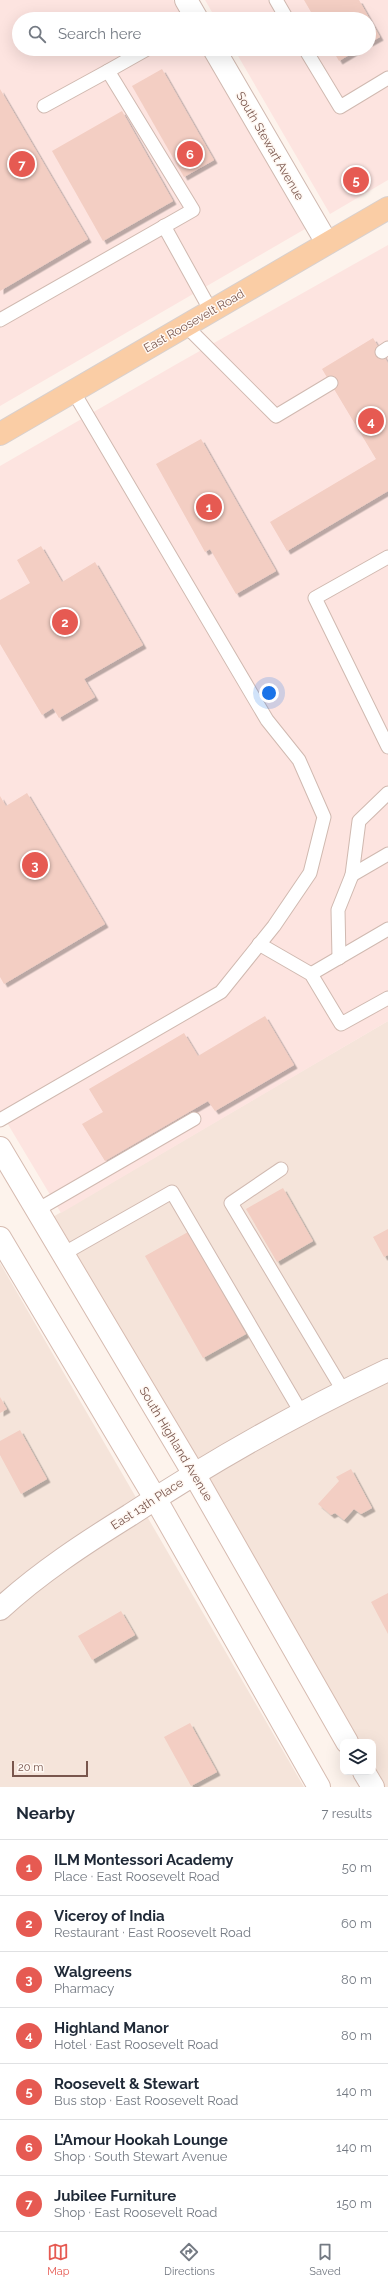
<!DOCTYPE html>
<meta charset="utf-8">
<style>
:root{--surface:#fff;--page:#f6f6f7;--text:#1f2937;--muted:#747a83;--line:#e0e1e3;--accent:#e65a52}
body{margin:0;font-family:Raleway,sans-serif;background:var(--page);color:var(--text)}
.controls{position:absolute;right:12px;bottom:12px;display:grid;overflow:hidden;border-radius:8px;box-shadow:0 4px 16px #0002}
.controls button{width:36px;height:36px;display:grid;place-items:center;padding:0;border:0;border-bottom:1px solid var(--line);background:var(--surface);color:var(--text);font:20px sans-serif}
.scale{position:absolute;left:12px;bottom:10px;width:76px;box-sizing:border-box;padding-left:4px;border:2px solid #79564d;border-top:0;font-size:11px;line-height:14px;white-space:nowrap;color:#79564d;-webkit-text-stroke:3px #fff8f3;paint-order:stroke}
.you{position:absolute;left:269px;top:693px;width:14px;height:14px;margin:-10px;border:3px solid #fff;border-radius:50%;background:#1a73e8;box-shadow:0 0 0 6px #1a73e833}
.badge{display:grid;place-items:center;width:26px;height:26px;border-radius:50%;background:var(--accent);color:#fff;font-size:13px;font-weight:700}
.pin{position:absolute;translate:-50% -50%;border:2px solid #fff;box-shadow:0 1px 4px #0006}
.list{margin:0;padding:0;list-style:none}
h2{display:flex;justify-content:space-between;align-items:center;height:52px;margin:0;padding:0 16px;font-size:17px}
h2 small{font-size:13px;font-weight:400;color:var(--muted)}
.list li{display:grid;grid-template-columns:26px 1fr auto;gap:12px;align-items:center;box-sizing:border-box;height:56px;padding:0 16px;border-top:1px solid var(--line)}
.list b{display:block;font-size:15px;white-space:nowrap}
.list p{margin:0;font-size:13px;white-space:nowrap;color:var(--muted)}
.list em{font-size:13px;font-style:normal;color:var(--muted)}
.icon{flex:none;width:22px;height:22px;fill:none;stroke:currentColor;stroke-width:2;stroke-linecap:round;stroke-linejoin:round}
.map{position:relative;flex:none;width:388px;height:1787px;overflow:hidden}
.search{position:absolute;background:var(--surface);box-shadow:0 4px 16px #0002;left:12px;right:12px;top:12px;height:44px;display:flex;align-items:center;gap:10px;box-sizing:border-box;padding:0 14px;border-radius:22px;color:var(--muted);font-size:15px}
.sheet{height:444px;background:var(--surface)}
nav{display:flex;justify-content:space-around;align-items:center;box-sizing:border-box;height:56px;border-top:1px solid var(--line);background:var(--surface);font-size:11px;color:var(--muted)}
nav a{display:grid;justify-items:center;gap:2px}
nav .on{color:var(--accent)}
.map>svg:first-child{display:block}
.residential{fill:#f5e4da}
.commercial{fill:#fde4e0}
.building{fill:#f3cec3;filter:url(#shadow)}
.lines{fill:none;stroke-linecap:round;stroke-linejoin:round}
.service-casing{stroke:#d0b9b0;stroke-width:15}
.minor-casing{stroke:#d0b9b0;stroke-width:24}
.secondary-casing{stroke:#d6bbb0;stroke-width:24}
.primary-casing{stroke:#d9d0cd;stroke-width:24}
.service{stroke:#fff;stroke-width:13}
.minor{stroke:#fff;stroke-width:22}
.secondary{stroke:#fff;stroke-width:22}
.primary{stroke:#facda5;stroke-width:22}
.labels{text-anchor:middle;stroke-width:3;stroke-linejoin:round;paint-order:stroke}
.street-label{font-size:12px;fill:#79564d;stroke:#fff8f3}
</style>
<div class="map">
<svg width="388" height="1787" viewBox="0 0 388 1787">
<defs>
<filter id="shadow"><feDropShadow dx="3.5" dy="3.5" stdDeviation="0" flood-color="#0004"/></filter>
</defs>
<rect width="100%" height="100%" fill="#fdf3ec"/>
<g class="residential">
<path d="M388 1021V1787H367L373 1772V1742H343V1746L34 1228Z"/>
<path d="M0 1263 304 1787H0Z"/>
</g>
<g class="commercial">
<path d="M0 0H173L184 19H19V49H202L305 229 0 406Z"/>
<path d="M205 0H388V180L330 214 234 49H369V19H216Z"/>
<path d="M388 245V1021L61 1213 0 1111V466L175 365Z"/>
</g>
<g class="building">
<path d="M304 0H359L380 37 369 43V19H315Z"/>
<path d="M332 49H359L339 61Z"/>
<path d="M162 69 214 160 184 177 132 86Z"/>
<path d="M0 89 88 239 0 291Z"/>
<path d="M122 111 173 201 103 241 52 151Z"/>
<path d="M373 338 388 363V491L287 551 270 522 376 459 322 369Z"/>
<path d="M201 439 276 571 236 594 210 549 205 552 156 464Z"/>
<path d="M41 546 62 582 95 562 143 645 84 679 95 697 59 718 53 708 42 715 0 644V600L30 583 17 560Z"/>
<path d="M27 793 105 924 4 984 0 977V796L6 806Z"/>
<path d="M265 1016 294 1065 215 1111 208 1101 105 1161 82 1124 103 1112 89 1089 184 1033 198 1056Z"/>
<path d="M283 1188 313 1241 277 1262 246 1209Z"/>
<path d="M388 1229V1255L384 1257 373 1237Z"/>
<path d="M188 1232 246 1334 203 1358 145 1256Z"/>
<path d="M0 1397 7 1409 0 1413Z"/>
<path d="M20 1430 47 1479 21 1494 0 1455V1441Z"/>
<path d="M351 1469 372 1508 361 1514 354 1509 344 1520 335 1513 331 1515 318 1504 339 1481 336 1477Z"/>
<path d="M388 1593V1634L371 1602Z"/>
<path d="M121 1611 135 1635 92 1660 78 1636Z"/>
<path d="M190 1723 217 1772 191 1786 164 1737Z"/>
</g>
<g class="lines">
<g class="service-casing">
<g id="service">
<path d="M276 0 287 19"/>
<path d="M305 49 340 107 388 78"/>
<path d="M44 106 108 71"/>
<path d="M164 226 211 311"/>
<path d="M0 320 193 210 108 71 147 49"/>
<path d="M186 326 276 416 331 383"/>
<path d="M382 352 388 348"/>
<path d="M388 557 315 598 388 747"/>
<path d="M352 875 388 854"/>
<path d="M259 944 311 974 341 1024 388 998"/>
<path d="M339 958 338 910 352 875 359 821 388 793"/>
<path d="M311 974 388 929"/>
<path d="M0 1120 221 992 274 926 310 873 324 817 299 760 267 720 73 391"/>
<path d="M281 1169 231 1203 344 1392"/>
<path d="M37 1210 194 1119"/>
<path d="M63 1254 172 1192 302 1414"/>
</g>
</g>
<g class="minor-casing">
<g id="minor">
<path d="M186 0 197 19"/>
<path d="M214 49 327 243"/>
<path d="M0 1609C39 1573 85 1543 130 1515 212 1461 299 1412 388 1370"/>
</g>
</g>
<g class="secondary-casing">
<g id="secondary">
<path d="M0 1148 194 1474 347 1742"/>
<path d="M0 1238 155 1498 319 1787"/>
<path d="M364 1772 373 1787"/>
</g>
</g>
<g class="primary-casing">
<path id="primary" d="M0 434 388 208"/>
</g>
<use href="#service" class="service"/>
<use href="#minor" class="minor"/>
<use href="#secondary" class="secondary"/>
<use href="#primary" class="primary"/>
</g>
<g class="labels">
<g class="street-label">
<text transform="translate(270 146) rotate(60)" y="4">South Stewart Avenue</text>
<text transform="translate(194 321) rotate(-30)" y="4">East Roosevelt Road</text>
<text transform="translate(176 1444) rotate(59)" y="4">South Highland Avenue</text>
<text transform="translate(147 1504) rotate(-33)" y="4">East 13th Place</text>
</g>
</g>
</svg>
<div class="controls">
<button><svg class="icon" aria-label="layers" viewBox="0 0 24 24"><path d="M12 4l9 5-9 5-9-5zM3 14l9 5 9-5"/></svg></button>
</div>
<div class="scale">20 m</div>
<div class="you"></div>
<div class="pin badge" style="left:209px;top:507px">1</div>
<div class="pin badge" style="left:65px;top:622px">2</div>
<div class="pin badge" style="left:35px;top:865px">3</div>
<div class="pin badge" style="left:371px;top:421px">4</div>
<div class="pin badge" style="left:356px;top:180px">5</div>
<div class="pin badge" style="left:190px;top:154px">6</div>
<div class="pin badge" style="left:22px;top:164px">7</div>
<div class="search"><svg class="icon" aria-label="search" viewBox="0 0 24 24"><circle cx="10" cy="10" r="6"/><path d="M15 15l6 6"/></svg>Search here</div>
</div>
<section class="sheet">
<h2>Nearby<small>7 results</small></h2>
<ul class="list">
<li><span class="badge">1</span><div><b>ILM Montessori Academy</b><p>Place · East Roosevelt Road</p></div><em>50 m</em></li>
<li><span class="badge">2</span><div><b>Viceroy of India</b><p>Restaurant · East Roosevelt Road</p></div><em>60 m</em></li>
<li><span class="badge">3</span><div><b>Walgreens</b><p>Pharmacy</p></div><em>80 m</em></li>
<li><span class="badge">4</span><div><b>Highland Manor</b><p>Hotel · East Roosevelt Road</p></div><em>80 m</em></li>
<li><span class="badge">5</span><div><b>Roosevelt &amp; Stewart</b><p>Bus stop · East Roosevelt Road</p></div><em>140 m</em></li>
<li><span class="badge">6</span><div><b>L’Amour Hookah Lounge</b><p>Shop · South Stewart Avenue</p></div><em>140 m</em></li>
<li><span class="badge">7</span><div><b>Jubilee Furniture</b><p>Shop · East Roosevelt Road</p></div><em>150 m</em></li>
</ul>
</section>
<nav>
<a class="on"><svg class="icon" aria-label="map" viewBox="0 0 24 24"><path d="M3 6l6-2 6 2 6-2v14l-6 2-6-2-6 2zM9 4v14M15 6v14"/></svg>Map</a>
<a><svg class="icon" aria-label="directions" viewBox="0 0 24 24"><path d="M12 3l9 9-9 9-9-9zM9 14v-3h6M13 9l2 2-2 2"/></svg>Directions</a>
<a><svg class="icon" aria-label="saved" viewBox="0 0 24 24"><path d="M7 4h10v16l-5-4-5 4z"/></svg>Saved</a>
</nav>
